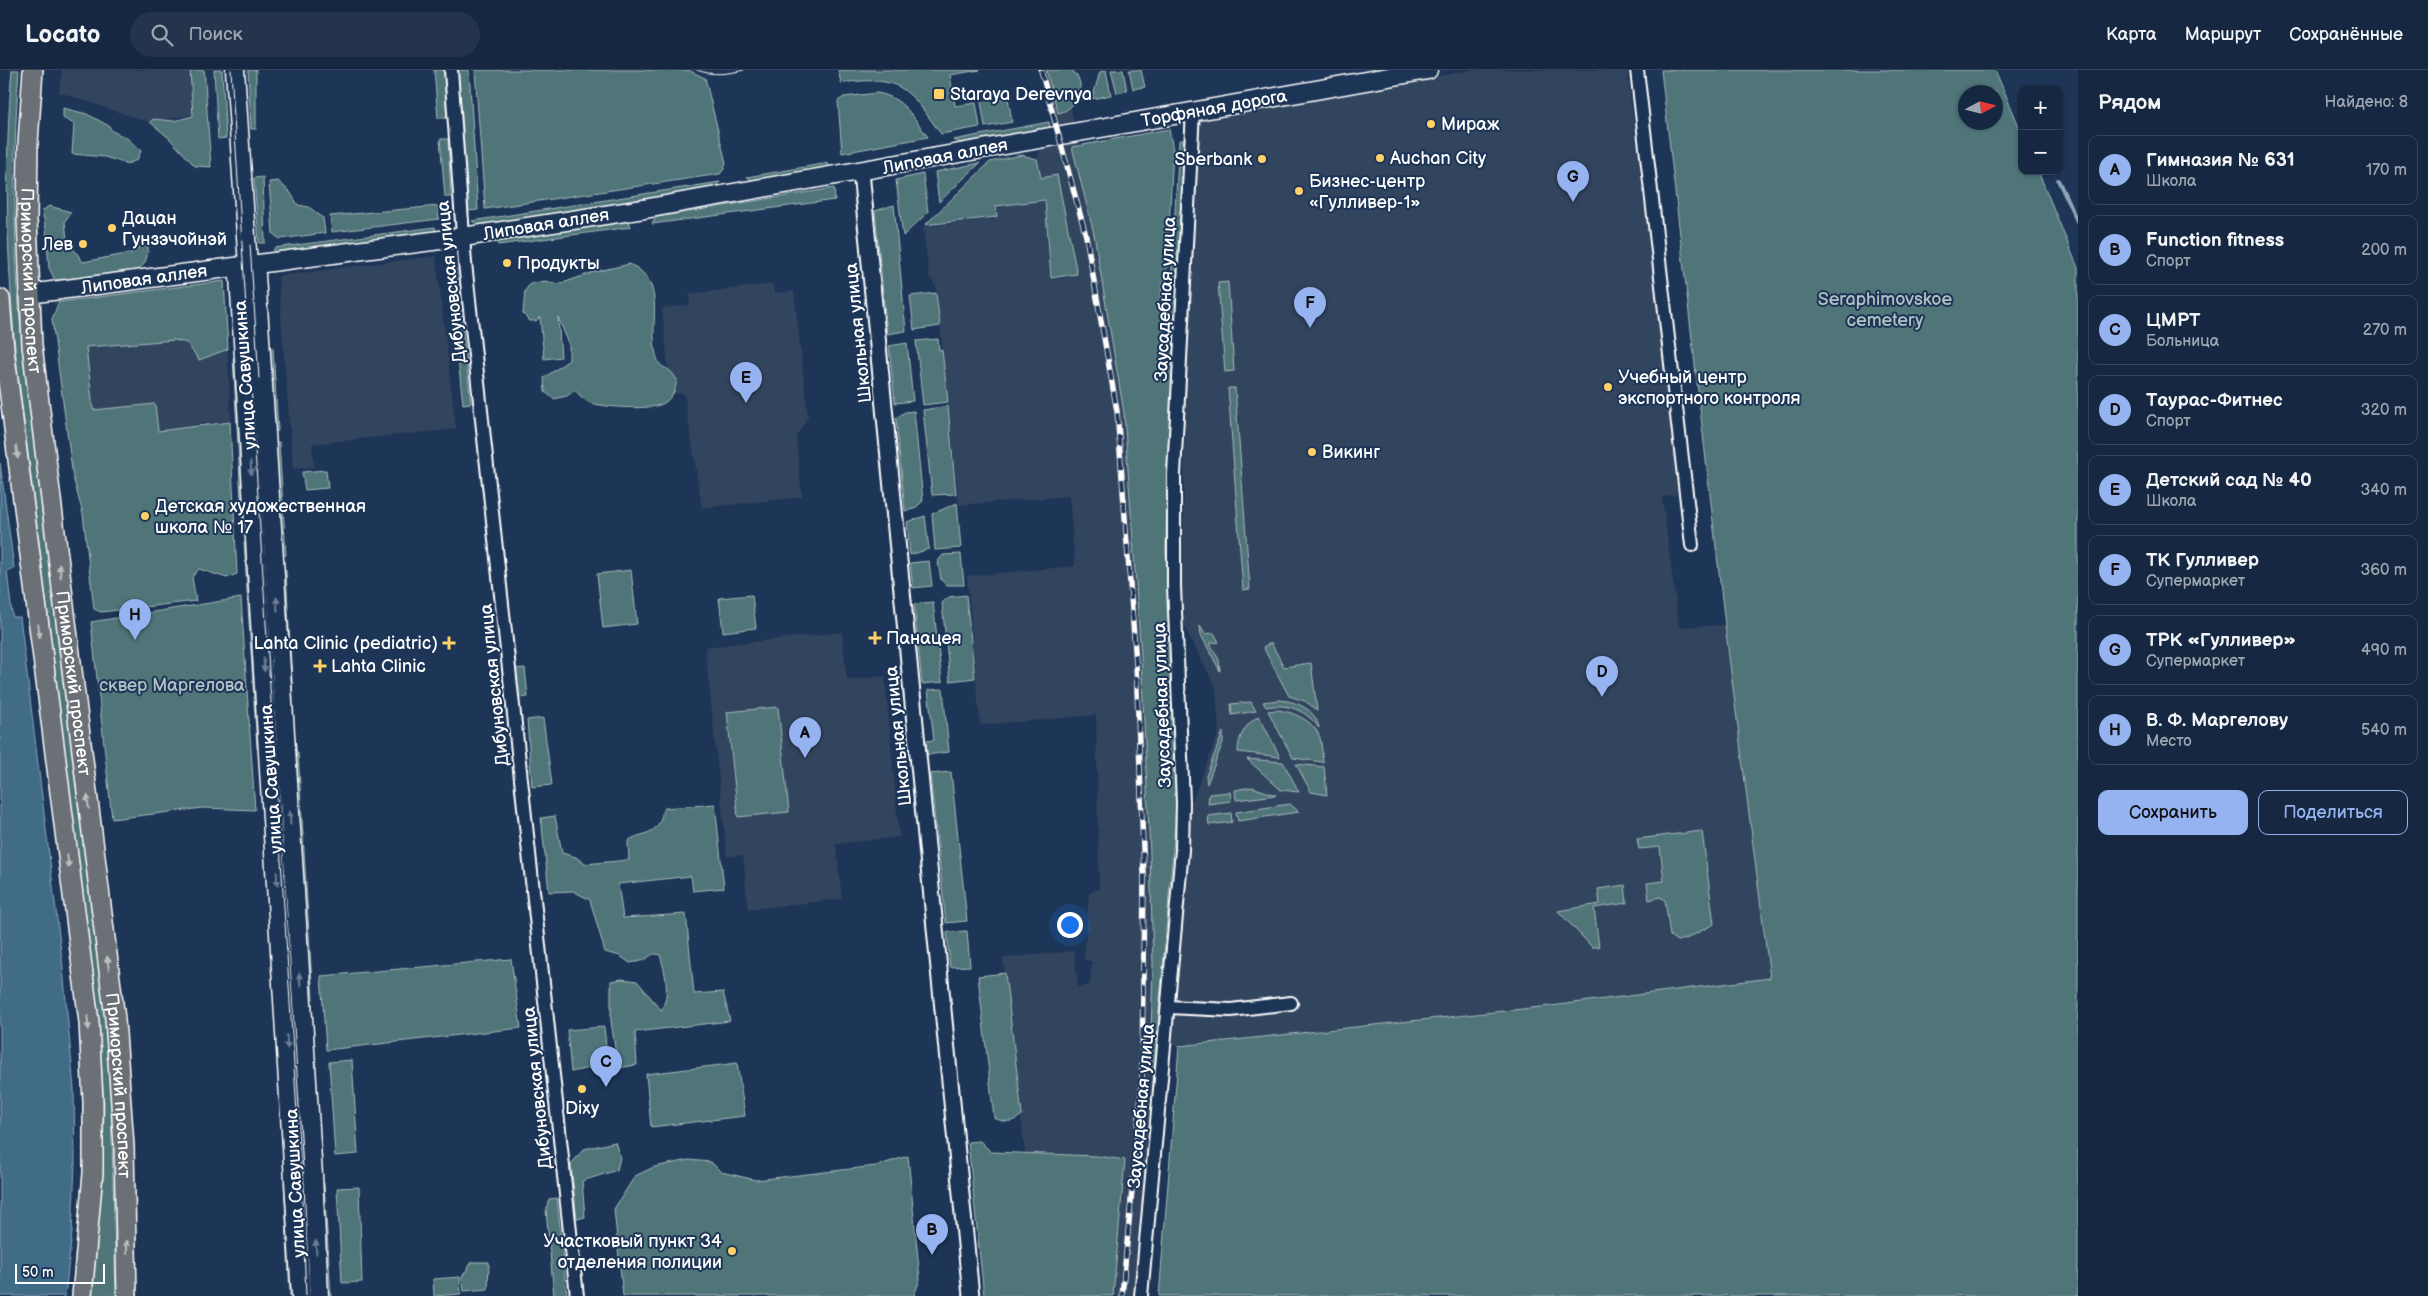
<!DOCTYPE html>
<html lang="ru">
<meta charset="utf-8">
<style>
:root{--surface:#162841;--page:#23344c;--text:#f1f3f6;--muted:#9ea6b1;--line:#35445a;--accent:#95b2f1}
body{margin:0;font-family:"Balsamiq Sans",sans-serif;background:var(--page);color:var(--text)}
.controls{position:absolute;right:15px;top:15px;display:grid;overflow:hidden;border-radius:10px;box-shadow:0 1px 4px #0004}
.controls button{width:45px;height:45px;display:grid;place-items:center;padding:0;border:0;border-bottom:1px solid var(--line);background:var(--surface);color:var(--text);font:25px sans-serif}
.compass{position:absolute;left:1958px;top:15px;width:45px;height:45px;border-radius:50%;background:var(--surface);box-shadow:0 1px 4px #0004;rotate:83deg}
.scale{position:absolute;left:15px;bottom:12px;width:90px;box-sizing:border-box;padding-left:5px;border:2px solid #fff;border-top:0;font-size:14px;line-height:18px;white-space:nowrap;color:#fff;-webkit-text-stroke:4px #1d3557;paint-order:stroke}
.you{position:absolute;left:1069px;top:854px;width:18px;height:18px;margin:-12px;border:4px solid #fff;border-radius:50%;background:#1a73e8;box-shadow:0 0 0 8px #1a73e833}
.badge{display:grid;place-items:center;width:32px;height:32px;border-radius:50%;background:var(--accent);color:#111;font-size:16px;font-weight:700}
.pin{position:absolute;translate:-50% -41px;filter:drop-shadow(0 1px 2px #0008)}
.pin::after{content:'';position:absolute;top:26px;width:18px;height:15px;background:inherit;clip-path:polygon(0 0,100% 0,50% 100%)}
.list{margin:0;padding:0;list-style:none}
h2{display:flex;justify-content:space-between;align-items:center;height:65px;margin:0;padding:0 20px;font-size:21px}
h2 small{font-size:16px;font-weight:400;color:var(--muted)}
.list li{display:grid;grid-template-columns:32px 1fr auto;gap:15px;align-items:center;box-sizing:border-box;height:70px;margin:0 10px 10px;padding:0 10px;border:1px solid var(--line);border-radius:10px}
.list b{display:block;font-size:19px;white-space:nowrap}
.list p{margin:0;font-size:16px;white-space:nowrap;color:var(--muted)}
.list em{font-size:16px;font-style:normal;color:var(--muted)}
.actions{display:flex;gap:10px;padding:15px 20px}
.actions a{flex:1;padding:11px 0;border:1px solid var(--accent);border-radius:10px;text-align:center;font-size:18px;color:var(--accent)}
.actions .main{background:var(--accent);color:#111}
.icon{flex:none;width:28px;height:28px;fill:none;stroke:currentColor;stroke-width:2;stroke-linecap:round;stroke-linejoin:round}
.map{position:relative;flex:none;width:2078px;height:1226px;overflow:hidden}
header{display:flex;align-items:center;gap:30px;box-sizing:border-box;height:70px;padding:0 25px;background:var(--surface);border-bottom:1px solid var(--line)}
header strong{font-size:24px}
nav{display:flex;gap:28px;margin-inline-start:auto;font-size:18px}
.search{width:350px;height:45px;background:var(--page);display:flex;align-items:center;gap:12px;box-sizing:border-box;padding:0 18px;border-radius:28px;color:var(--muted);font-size:19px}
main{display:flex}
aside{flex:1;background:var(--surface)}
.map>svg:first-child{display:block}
.built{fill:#33445f}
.green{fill:#4f7578;stroke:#a7babc;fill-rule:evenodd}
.water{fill:#416c88;stroke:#8da7b8}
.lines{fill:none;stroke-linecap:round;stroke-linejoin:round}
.stream{stroke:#8da7b8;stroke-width:4}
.minor-casing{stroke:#fff;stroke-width:16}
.tertiary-casing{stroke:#fff;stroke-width:19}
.secondary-casing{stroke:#fff;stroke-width:21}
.primary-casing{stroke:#fff;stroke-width:22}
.minor{stroke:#1d3557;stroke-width:12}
.tertiary{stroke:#1d3557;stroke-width:15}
.secondary{stroke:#1d3557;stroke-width:18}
.primary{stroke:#6a7074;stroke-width:19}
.tram{stroke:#fff;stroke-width:1}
.rail-casing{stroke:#fff;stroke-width:5.5}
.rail{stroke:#1d3557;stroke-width:4;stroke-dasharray:11;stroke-linecap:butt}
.oneway{fill:#bcbfc0}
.oneway2{fill:#6c7c92}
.poi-dot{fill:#ffd166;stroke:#1d3557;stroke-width:2}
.labels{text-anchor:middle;stroke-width:4;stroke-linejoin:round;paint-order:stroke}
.poi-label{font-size:18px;fill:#fff;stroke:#1d3557;text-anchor:start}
.street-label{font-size:18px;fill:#fff;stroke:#1d3557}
.park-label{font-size:18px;fill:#b0c1c2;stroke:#1d3557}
</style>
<header>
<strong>Locato</strong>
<div class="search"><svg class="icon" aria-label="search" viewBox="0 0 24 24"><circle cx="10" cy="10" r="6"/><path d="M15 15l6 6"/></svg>Поиск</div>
<nav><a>Карта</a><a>Маршрут</a><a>Сохранённые</a></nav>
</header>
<main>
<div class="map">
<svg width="2078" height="1226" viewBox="0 0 2078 1226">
<rect width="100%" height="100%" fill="#1d3557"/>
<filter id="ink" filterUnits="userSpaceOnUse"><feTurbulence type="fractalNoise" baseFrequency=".02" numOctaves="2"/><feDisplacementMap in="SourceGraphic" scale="10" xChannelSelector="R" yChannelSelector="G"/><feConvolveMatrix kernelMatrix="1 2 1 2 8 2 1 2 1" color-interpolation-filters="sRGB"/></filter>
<g filter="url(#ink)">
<g class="built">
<path d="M62 0H206L208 42 148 52 59 22Z"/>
<path d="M1039 0H1063L1133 342 1174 785 1133 1226H1113L1125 1090 1096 1086 1025 1084 1003 888 1074 881 1078 917 1090 915 1092 891 1084 890 1089 823 1099 819 1096 645 980 655 967 506 1075 496 1069 426 959 435 936 217 929 206 923 157 998 148 997 136 1044 131 1050 209 1063 208 1077 204 1056 105 1040 108 1037 89 1042 77 1056 72Z"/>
<path d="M1472 0H1627L1680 424 1662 427 1679 557 1725 555 1770 909 1550 936 1172 976 1192 731 1219 662 1216 618 1184 556 1182 518 1186 304 1201 48Z"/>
<path d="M436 186 456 359 312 374 314 397 293 399 278 206Z"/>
<path d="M224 211 231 351 200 353 190 359 85 371 72 359 54 231Z"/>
<path d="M773 214 775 223 794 221 808 347 796 367 802 427 702 438 684 323 671 324 662 238 690 235 689 224Z"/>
<path d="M842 562 847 610 885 606 899 767 836 774 842 829 748 839 743 785 727 787 705 577Z"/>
</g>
<g class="green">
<path d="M12 0H19C12 92 14 184 22 276L105 949 111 1033 116 1226H92L103 1103 104 1033 98 951 15 277C7 185 4 92 12 0Z"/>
<path d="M190 0H204L211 97 195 96 169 68 150 52 153 49 174 51 193 46Z"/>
<path d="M214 0H222L226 68 218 69Z"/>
<path d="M248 0H256V59H251Z"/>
<path d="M434 0H444L447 48H438Z"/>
<path d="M458 0H469L478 140 467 141Z"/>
<path d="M475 0H688L705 8 726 93 724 99 720 104 485 139Z"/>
<path d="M838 0H980L950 5 955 36 976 33 980 57 941 64C907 17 901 5 841 13Z"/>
<path d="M1046 0H1074L1073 2C1089 15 1076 40 1058 43Z"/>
<path d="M1106 0 1111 25 1092 29 1100 2Z"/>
<path d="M1111 0H1123L1127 21 1117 23Z"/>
<path d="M1129 0H1141L1145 17 1133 19Z"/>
<path d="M1661 0H1995L2022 63V101H2038L2078 198V1226H1159L1179 976 1550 936 1770 908 1725 555ZM1966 22H1996V52H1966Z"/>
<path d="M877 23C903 27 913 47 928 67L842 83 838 31 844 27Z"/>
<path d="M1008 28 1012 52 985 57 981 32Z"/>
<path d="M63 38 87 44 109 56 112 61 127 68 141 81 137 90 127 94 105 87 72 84 74 54 63 48Z"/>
<path d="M1049 52 1050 57 962 73 953 70Z"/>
<path d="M1169 59 1173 80 1166 214H1162L1161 226 1171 227 1176 232 1167 403 1166 482 1177 695 1175 756 1154 1001H1150L1153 894 1150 784 1141 586 1124 343 1094 164 1072 77Z"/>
<path d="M440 69H448L451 127H445Z"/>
<path d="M1179 70H1184L1177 210 1171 214Z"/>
<path d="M1021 85 1037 89 1041 108 1057 105 1077 204 1051 208 1045 130 996 136 997 147 925 155 990 92Z"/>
<path d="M828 93 829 98 753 111 747 107Z"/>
<path d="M980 93 939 132 935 102Z"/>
<path d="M923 104 928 142 903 166 896 110Z"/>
<path d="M263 107 265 173H259L254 108Z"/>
<path d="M278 111 290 122 298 135 309 137 323 148 325 163 280 169 273 164 269 112Z"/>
<path d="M720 112 714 118 480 155 472 151Z"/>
<path d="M834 118 835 130 652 154 656 147Z"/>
<path d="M894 135 906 261 887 264 875 141Z"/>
<path d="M49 136 71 142 65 151 67 170 83 192 131 183 146 172 148 175C149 185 145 198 134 202L55 210 49 198 46 158 42 141Z"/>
<path d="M438 136 439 149 332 162 330 146Z"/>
<path d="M629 151 631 157 498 175V171Z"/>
<path d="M435 157 436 162 274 182V178Z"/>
<path d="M630 194C671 214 645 257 658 291 661 298 666 297 670 301 673 303 675 307 677 310 675 320 673 327 664 333 653 341 603 337 590 333 584 330 579 325 575 320L567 326 554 329 545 322 544 308 569 290V274L558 247 561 287 544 289 540 247 536 251H530L523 244 525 221 530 214 544 211 560 214 594 202Z"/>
<path d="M456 199 471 333 463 334 448 200Z"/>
<path d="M224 211 228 279 199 290 187 273 175 270 86 277 93 340 155 334 158 361 230 352 237 504 227 508 199 499 192 507 196 531 101 542 94 539 83 444 73 407 52 249 59 232Z"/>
<path d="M1228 212 1234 301 1225 302 1218 213Z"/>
<path d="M936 223 940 256 914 260 910 226Z"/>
<path d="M938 269 939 280H942L948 332 923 335 916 271Z"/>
<path d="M907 273 913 331 895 333 889 276Z"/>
<path d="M273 278 278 361H271L265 279Z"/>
<path d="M233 288H240L250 465H243Z"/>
<path d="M1228 318H1235L1250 519 1243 520Z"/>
<path d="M948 336 956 424 932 425 923 340Z"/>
<path d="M914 341 923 431 914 439 905 441 896 348 905 342Z"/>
<path d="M271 372H279L286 485 278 486Z"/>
<path d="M326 400 328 418 305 420 302 402Z"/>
<path d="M957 433 961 478 935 480 932 444Z"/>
<path d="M925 446 929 479 910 485 907 452Z"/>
<path d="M244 473H252L264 678 257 679Z"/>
<path d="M961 484 964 515H947L941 510 938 491 943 485Z"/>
<path d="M929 491 932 516 913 518 910 493Z"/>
<path d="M286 500 293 630 287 627 279 501Z"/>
<path d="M631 500 637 554 603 558 597 504Z"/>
<path d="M752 525 756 558 723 562 719 528Z"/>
<path d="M966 525 975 608 950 611 942 533 949 527Z"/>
<path d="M241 528 255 740 203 738 112 749 91 552Z"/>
<path d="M933 532 942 612 922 614 914 534Z"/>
<path d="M1200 556 1205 564 1214 563 1219 572 1210 573 1219 590 1220 601 1201 565Z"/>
<path d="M1271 573 1284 597 1311 593 1317 640 1305 631 1289 626 1263 577Z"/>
<path d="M525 598 528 627 517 628 515 599Z"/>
<path d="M943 619 949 682 927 685 926 671 934 670 928 620Z"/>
<path d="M1279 630C1296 631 1316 639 1319 658 1306 640 1288 633 1266 637L1263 632Z"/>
<path d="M1251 632 1256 641 1232 645 1231 634Z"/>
<path d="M778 637 789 742 738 747 727 642Z"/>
<path d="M1276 640C1292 641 1315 651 1320 668 1322 676 1322 684 1323 692L1293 688 1268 641Z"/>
<path d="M1259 646 1280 687 1238 682C1238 667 1245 654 1259 646Z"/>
<path d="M543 648 552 715 532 717 527 650Z"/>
<path d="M1223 662V672L1207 714 1206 706Z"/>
<path d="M298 682 313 929H306L291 683Z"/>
<path d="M1247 689 1283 692 1299 722 1281 720Z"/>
<path d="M1296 694 1324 697 1327 725 1311 722Z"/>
<path d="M951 702 967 851 946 853 930 704Z"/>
<path d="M1252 717 1276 725 1236 730 1235 720Z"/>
<path d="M1230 722 1231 731 1208 734 1209 724Z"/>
<path d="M715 734 724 818 693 821 691 806 618 814 623 848 686 844 694 924 723 922 730 951 635 962 637 995 618 998 611 951V911L622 909 637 911 661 940C671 925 665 901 660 885 651 882 651 887 644 890 640 892 634 892 630 893L620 886 605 882 590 830 573 821 549 822 541 748 555 746 562 783 576 787 585 794 629 790 628 771C636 764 654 765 659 753 662 748 661 743 665 738Z"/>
<path d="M1290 734 1299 742 1238 751 1236 742Z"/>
<path d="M1231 743 1232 752 1209 755 1208 746Z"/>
<path d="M1702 761 1714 854 1686 869 1677 871 1670 866 1665 830 1660 827 1649 830 1647 813 1664 811 1660 777 1639 779 1637 769Z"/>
<path d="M1625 815 1627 833 1594 838 1599 877H1592L1558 841 1600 834 1598 819Z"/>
<path d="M967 861 970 896 950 897 947 862Z"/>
<path d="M511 889 521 958 326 980 321 906Z"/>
<path d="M1005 903 1022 1045C1012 1053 1006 1053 994 1048L978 906Z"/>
<path d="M604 957 608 994 571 1002 567 960Z"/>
<path d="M352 990 358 1084 335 1086 329 992Z"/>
<path d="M737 993 745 1046 651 1057 646 1004Z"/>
<path d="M980 1071 991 1082 1096 1086 1125 1090 1113 1226H984L968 1072Z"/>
<path d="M615 1072 620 1087 617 1100 582 1111 585 1147 577 1149 571 1094 584 1079Z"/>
<path d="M908 1086 920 1209 914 1226H623L614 1139 635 1106 654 1097 689 1090 711 1092 721 1102 756 1110 876 1096Z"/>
<path d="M284 1113H292L297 1226H290Z"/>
<path d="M324 1113 331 1226H323L317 1114Z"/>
<path d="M359 1117 362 1212 342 1213 337 1118Z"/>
<path d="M557 1128 567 1226H554L546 1140 549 1129Z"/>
<path d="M472 1192H489L488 1219 464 1221 462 1207Z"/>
<path d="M460 1207 461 1224 434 1226 433 1209Z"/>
</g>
<path class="water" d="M0 393 14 498 7 501 12 544 13 547H20L63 898 74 1019 75 1094 72 1162 65 1226H0Z"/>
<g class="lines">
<path class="stream" d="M2058 110 2078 153"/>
<g class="minor-casing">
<g id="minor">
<path d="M451 0 465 193 577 1226"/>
<path d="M1637 0 1692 475"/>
<path d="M1168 937 1231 940 1291 933"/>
<path d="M1141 1226 1182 780 1183 733 1174 516V404L1193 41"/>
</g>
</g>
<g class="tertiary-casing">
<path id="tertiary" d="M861 102 971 1226"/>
</g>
<g class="secondary-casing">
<g id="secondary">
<path d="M235 0 248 196 256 205 313 1106 319 1226"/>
<path d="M248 196 239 206 301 1226"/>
<path d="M29 224 463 167 644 139 1428 0"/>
</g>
</g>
<g class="primary-casing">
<g id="primary">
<path id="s1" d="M33 0 28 73 27 149 32 275 115 949 124 1076 127 1226"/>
<path d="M0 229 4 279 89 952 93 1032V1103L82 1226"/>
</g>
</g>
<use href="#minor" class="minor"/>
<use href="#tertiary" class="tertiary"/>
<use href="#secondary" class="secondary"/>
<use href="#primary" class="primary"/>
<g class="tram">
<path d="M231 0 301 1106 306 1226"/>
<path d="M697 0C712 6 728 4 744 0"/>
<path d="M250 175 259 308"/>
</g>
<g class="rail-casing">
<path id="rail" d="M1041 0 1086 166 1117 341 1136 593 1144 804 1142 1014 1122 1226"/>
</g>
<use href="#rail" class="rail"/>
</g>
<defs><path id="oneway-solid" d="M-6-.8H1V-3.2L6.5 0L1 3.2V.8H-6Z" transform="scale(1.25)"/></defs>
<g class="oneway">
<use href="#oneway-solid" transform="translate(17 382) rotate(83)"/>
<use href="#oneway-solid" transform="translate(60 501) rotate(-97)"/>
<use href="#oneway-solid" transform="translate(39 561) rotate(83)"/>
<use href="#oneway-solid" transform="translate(88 732) rotate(-97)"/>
<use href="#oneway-solid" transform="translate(68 791) rotate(83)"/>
<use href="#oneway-solid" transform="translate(108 893) rotate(-97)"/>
<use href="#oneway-solid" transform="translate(88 953) rotate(85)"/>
<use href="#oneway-solid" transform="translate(127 1177) rotate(-91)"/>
</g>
<g class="oneway2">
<use href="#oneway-solid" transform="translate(251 398) rotate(86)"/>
<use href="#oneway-solid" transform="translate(277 534) rotate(-94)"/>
<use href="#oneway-solid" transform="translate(264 595) rotate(86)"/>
<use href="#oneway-solid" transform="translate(290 748) rotate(-94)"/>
<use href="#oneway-solid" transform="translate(277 809) rotate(87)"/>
<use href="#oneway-solid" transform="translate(300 910) rotate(-94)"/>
<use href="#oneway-solid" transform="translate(287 972) rotate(87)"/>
<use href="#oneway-solid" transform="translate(316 1177) rotate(-93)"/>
</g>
</g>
<g class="poi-dot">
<rect x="933" y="18" width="12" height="12" rx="2.5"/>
<circle cx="1431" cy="54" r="5"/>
<circle cx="1380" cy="88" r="5"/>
<circle cx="1262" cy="89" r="5"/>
<circle cx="1299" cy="121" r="5"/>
<circle cx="112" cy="158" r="5"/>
<circle cx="83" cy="174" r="5"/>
<circle cx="507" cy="193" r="5"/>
<circle cx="1608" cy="317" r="5"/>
<circle cx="1312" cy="382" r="5"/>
<circle cx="145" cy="446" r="5"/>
<path d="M872.5 560.5h5v5h5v5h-5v5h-5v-5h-5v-5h5z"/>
<path d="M446.5 565.5h5v5h5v5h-5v5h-5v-5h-5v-5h5z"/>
<path d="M317.5 588.5h5v5h5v5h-5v5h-5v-5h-5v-5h5z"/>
<circle cx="582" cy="1019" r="5"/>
<circle cx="732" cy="1181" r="5"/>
</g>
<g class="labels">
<g class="poi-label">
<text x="950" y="30">Staraya Derevnya</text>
<text x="1441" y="60">Мираж</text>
<text x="1390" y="94">Auchan City</text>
<text x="1252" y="95" text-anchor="end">Sberbank</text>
<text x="1309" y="117">Бизнес-центр<tspan x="1309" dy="21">«Гулливер-1»</tspan></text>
<text x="122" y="154">Дацан<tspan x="122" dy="21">Гунзэчойнэй</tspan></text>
<text x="73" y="180" text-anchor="end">Лев</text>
<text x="517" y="199">Продукты</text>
<text x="1618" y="313">Учебный центр<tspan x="1618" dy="21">экспортного контроля</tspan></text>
<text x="1322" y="388">Викинг</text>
<text x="155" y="442">Детская художественная<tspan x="155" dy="21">школа № 17</tspan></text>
<text x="886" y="574">Панацея</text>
<text x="438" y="579" text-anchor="end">Lahta Clinic (pediatric)</text>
<text x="331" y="602">Lahta Clinic</text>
<text x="582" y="1044" text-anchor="middle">Dixy</text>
<text x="722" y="1177" text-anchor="end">Участковый пункт 34<tspan x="722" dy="21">отделения полиции</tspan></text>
</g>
<g class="street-label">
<text transform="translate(1214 38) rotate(-10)" y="6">Торфяная дорога</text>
<text transform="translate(945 86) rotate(-11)" y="6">Липовая аллея</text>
<text transform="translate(546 154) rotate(-9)" y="6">Липовая аллея</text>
<text transform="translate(144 209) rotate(-8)" y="6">Липовая аллея</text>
<text dy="6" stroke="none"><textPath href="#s1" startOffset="211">Приморский проспект</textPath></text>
<text transform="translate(451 212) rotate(-96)" y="6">Дибуновская улица</text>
<text transform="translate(1165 229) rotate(-87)" y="6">Заусадебная улица</text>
<text transform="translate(858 263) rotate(-96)" y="6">Школьная улица</text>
<text transform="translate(245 305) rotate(-94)" y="6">улица Савушкина</text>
<text dy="6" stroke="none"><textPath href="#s1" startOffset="616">Приморский проспект</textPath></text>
<text transform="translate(494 615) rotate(-96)" y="6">Дибуновская улица</text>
<text transform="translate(1162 635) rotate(-92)" y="6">Заусадебная улица</text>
<text transform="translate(898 666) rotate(-96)" y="6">Школьная улица</text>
<text transform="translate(271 709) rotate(-94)" y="6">улица Савушкина</text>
<text dy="6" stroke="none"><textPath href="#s1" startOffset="1021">Приморский проспект</textPath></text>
<text transform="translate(537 1018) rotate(-96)" y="6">Дибуновская улица</text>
<text transform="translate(1141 1036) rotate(-85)" y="6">Заусадебная улица</text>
<text transform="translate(295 1113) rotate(-93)" y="6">улица Савушкина</text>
</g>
<g class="park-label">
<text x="1885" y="235">Seraphimovskoe<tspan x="1885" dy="21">cemetery</tspan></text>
<text x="172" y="621">сквер Маргелова</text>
</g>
</g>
</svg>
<div class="controls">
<button>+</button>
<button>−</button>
</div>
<svg class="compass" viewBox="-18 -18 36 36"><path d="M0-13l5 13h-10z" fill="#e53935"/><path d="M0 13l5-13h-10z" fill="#9ea6b1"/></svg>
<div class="scale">50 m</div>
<div class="you"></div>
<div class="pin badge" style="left:805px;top:688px">A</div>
<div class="pin badge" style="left:932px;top:1185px">B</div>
<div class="pin badge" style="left:606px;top:1017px">C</div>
<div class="pin badge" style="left:1602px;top:627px">D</div>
<div class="pin badge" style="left:746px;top:333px">E</div>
<div class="pin badge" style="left:1310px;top:258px">F</div>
<div class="pin badge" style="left:1573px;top:132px">G</div>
<div class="pin badge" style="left:135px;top:570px">H</div>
</div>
<aside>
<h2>Рядом<small>Найдено: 8</small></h2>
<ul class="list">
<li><span class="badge">A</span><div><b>Гимназия № 631</b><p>Школа</p></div><em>170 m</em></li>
<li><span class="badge">B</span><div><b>Function fitness</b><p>Спорт</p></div><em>200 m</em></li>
<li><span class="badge">C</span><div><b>ЦМРТ</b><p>Больница</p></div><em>270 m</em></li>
<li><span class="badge">D</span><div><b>Таурас-Фитнес</b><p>Спорт</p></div><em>320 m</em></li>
<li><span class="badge">E</span><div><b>Детский сад № 40</b><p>Школа</p></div><em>340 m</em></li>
<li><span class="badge">F</span><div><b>ТК Гулливер</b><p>Супермаркет</p></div><em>360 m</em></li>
<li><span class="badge">G</span><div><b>ТРК «Гулливер»</b><p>Супермаркет</p></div><em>490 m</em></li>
<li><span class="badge">H</span><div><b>В. Ф. Маргелову</b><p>Место</p></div><em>540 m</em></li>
</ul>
<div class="actions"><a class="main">Сохранить</a><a>Поделиться</a></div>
</aside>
</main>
